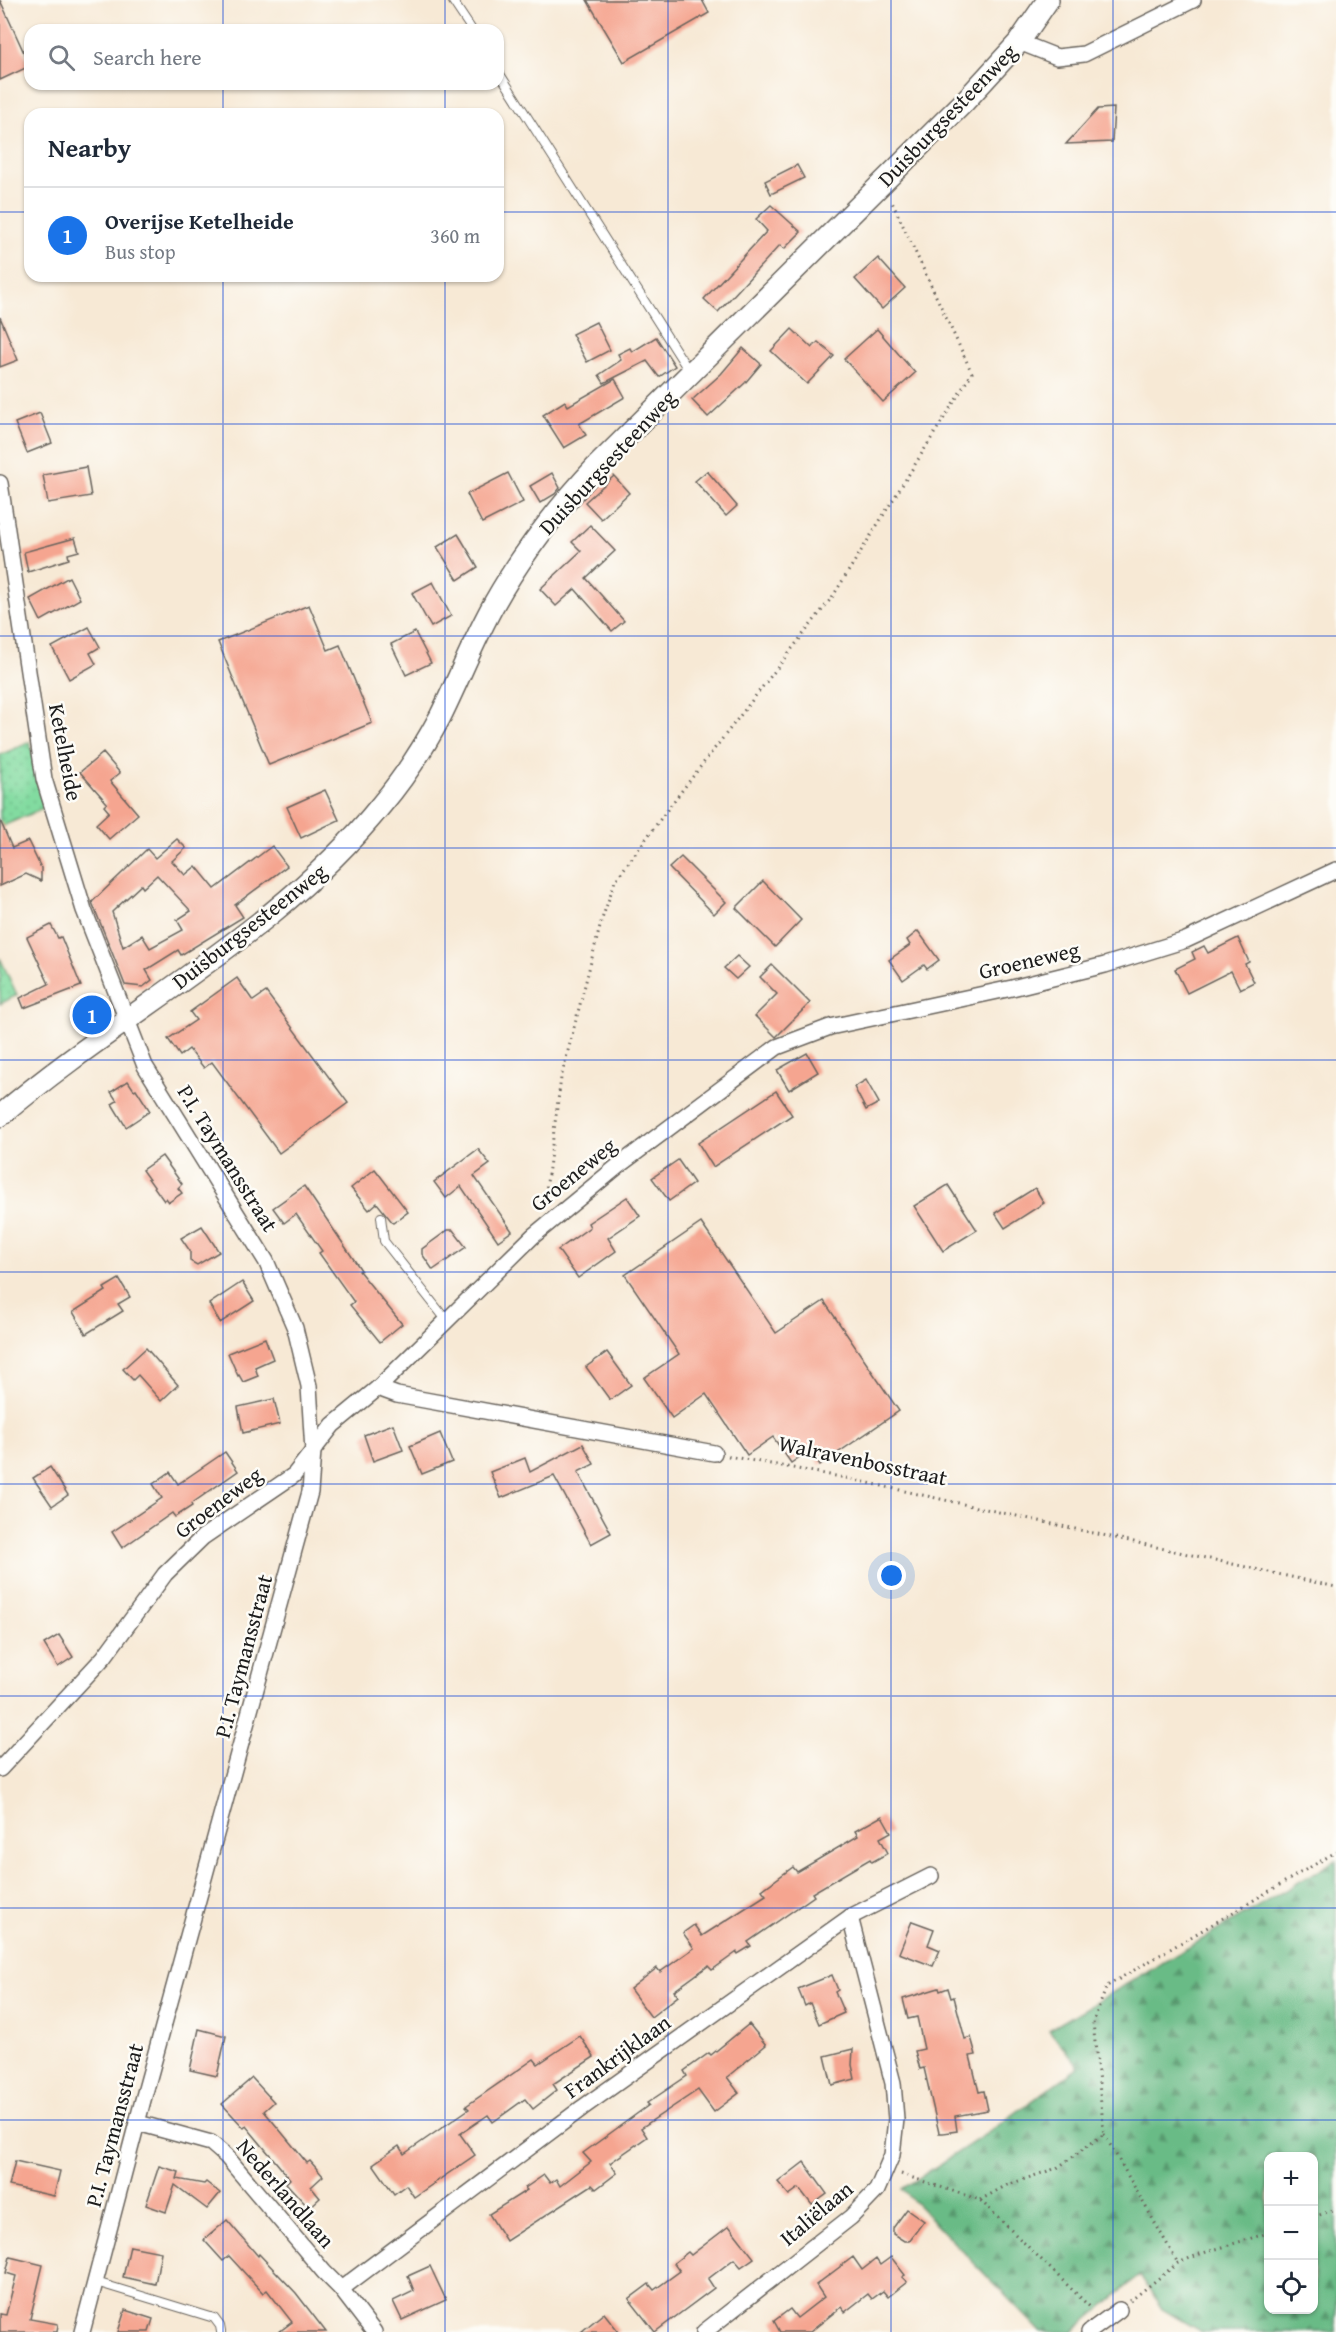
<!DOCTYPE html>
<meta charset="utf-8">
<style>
:root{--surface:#fff;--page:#f2f2f3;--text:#1f2937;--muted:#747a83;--line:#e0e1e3;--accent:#1a73e8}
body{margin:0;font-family:"Gentium Book Plus",serif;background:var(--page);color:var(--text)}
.controls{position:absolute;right:18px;bottom:18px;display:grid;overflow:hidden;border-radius:12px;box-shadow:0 2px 4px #0004}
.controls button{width:54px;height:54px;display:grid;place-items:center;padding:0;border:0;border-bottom:2px solid var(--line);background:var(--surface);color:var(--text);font:30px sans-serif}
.you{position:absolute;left:892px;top:1576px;width:21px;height:21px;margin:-15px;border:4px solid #fff;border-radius:50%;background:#1a73e8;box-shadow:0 0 0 9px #1a73e833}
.badge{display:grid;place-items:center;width:39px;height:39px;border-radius:50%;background:var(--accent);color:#fff;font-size:20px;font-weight:700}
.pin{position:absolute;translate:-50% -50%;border:3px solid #fff;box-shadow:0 2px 6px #0006}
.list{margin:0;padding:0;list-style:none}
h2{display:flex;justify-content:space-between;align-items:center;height:78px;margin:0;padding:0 24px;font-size:26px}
h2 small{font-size:20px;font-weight:400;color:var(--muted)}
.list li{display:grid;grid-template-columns:39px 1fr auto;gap:18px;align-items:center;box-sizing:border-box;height:96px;padding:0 24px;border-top:2px solid var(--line)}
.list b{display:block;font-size:22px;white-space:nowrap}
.list p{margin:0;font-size:20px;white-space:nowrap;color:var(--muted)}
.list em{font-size:20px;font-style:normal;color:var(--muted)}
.icon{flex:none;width:33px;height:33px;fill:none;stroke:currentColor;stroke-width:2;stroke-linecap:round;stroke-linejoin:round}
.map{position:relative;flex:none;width:1336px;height:2332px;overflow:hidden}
.search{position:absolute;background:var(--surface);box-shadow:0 2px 4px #0004;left:24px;top:24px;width:480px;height:66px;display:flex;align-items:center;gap:15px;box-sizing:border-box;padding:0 21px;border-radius:18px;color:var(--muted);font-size:22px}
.panel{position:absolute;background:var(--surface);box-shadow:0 2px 4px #0004;left:24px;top:108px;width:480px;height:174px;border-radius:18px}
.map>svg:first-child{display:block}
.grass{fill:url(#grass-dots);stroke:#4f7c5e;stroke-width:1.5}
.forest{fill:url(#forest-firs);stroke:#426c51;stroke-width:1.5;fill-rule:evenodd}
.building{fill:#f5a590;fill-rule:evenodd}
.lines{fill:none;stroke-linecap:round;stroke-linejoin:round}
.lane-casing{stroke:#69645d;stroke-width:10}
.street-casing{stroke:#69645d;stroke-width:18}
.secondary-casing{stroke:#69645d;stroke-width:24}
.path{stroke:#69645d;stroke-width:3;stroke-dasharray:1.5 4.5;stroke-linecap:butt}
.lane{stroke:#fff;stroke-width:8}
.street{stroke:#fff;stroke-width:15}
.secondary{stroke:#fff;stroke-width:21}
.grid{fill:none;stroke:#1d4ed8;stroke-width:1.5;stroke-opacity:0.55}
.labels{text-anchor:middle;stroke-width:5;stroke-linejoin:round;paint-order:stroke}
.street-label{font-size:22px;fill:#1c1c1c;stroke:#fdfcf7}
</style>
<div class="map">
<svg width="1336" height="2332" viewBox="0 0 1336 2332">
<defs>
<pattern id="grass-dots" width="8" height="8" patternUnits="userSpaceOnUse" patternTransform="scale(1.5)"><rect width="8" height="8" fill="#82dba0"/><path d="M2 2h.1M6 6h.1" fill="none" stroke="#70bb89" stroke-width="1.8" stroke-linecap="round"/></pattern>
<pattern id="forest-firs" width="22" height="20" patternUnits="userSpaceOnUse" patternTransform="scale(1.5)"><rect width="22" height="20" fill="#69bb86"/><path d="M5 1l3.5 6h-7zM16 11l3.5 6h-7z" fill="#56976d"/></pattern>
</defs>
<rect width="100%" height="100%" fill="#fdfcf7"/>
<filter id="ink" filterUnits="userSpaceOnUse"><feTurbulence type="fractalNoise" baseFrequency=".0167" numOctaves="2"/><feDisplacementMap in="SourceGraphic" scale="12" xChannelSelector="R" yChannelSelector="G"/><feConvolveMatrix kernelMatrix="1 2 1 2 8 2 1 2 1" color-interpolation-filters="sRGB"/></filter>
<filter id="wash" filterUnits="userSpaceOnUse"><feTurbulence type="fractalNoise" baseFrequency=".008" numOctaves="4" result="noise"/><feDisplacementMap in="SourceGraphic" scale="24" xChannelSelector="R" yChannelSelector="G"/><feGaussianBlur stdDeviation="1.35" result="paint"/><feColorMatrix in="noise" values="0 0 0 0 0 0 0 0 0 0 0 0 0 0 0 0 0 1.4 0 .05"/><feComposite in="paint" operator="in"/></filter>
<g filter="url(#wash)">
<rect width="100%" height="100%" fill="#f7e9d5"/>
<g class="grass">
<path d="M30 742 44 808 0 827V755Z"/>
<path d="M0 958 17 995 0 1004Z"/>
</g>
<path class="forest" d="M1336 1860V2332H1201L1162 2309 1140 2275 1073 2332H1041L902 2189 989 2132 1079 2067 1049 2030ZM1268 2156H1314V2310H1268Z"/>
<g id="blocks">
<g class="building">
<path d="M0 0 30 66 0 80Z"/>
<path d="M587 0H702L709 13 624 62Z"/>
<path d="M1114 108 1112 142 1066 144 1098 109Z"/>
<path d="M797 165 804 178 771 194 765 181Z"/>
<path d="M771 205 801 232 784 249 780 245 718 312 704 299 767 231 756 219Z"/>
<path d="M878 258 905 288 882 309 855 279Z"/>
<path d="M0 317 18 360 0 367Z"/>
<path d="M596 322 610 350 587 362 572 334Z"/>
<path d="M792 329 812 348 818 342 834 356 807 384 771 351Z"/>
<path d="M877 329 915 373 883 402 844 359Z"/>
<path d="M656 337 675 366 659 377 647 361 604 383 599 375 621 360 618 354 630 348 632 352Z"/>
<path d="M743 348 761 364 745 383 708 417 692 400 721 374Z"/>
<path d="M615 379 625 397 579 424 586 435 564 448 543 415 565 401 568 406Z"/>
<path d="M40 413 52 443 27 453 15 423Z"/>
<path d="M86 467 91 496 48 503 43 475Z"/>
<path d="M707 471 737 506 726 516 695 481Z"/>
<path d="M508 473 523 502 482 523 467 494Z"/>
<path d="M552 473 560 488 555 494 540 503 530 486Z"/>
<path d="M614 476 629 493 601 519 585 502Z"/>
<path d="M590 525 615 551 586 578 624 621 612 631 575 589 556 606 540 589 581 551 572 542Z"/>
<path d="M458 534 478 567 458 580 437 547Z"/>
<path d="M75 538 79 551 68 554 69 559 28 572 24 552Z"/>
<path d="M69 577 80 599 41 621 30 599Z"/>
<path d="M433 582 451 616 431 627 412 593Z"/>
<path d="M309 605 328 650 340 645 372 723 269 765 218 642Z"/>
<path d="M89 627 100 647 90 653 96 664 69 679 52 647Z"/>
<path d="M415 632 431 663 406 675 391 644Z"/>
<path d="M103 753 120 773 110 781 138 814 109 839 96 824 109 812 104 806 107 803 80 772Z"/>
<path d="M325 790 339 820 301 838 287 807Z"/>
<path d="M0 820 12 848 28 841 41 868V881L26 874 0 886Z"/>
<path d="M177 839 186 848 172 861 185 875 196 866 215 889 272 846 287 866 235 905 243 917 181 955 178 950 146 970 152 980 143 987 125 985 92 902 147 849 155 858ZM157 875 191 911 177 920 183 930 150 948 142 935 123 947 112 912 141 885 143 888Z"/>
<path d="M681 857 726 902 714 914 669 868Z"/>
<path d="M763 881 801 920 775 947 736 908Z"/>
<path d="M51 925 58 938 61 937 81 986 24 1008 20 998 49 984 27 937Z"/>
<path d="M918 931 939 960 927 969 924 965 903 980 889 960 910 945 907 940Z"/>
<path d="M1238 938 1249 962 1245 964 1254 982 1240 989 1231 971 1187 993 1175 969 1195 959 1192 952 1204 946 1208 953Z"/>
<path d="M737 956 749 967 736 979 724 968Z"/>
<path d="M772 965 810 1003 776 1037 755 1016 777 994 760 977Z"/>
<path d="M237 978 253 1001 266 992 348 1103 279 1153 212 1062 204 1068 189 1049 180 1056 168 1039 196 1020 190 1012Z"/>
<path d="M807 1053 818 1072 789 1090 777 1070Z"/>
<path d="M866 1080 879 1103 866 1110 854 1087Z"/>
<path d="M128 1081 134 1090 136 1089 150 1111 126 1127 112 1104 117 1101 111 1092Z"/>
<path d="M776 1091 792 1115 713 1167 698 1143Z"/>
<path d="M478 1149 490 1164 474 1176 512 1231 498 1241 461 1186 446 1198 434 1182Z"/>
<path d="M162 1156 182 1184 178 1188 182 1193 169 1202 166 1198 164 1201 142 1170Z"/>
<path d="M678 1160 694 1183 669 1201 652 1178Z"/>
<path d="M375 1169 408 1212 393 1223 377 1203 369 1210 351 1188Z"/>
<path d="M948 1185 977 1230 943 1251 914 1206Z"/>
<path d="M304 1186 361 1270 359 1271 402 1324 380 1342 350 1305 354 1302 319 1253 322 1251 296 1214 284 1223 273 1208Z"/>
<path d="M1035 1188 1044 1203 1005 1228 995 1213Z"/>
<path d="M627 1197 640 1216 608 1238 616 1251 578 1278 558 1250 590 1227 588 1223Z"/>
<path d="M701 1223 776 1333 824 1301 899 1411 820 1465 810 1450 791 1463 773 1437 747 1455 706 1394 672 1418 644 1378 679 1354 625 1275Z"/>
<path d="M202 1226 219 1252 197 1265 190 1261V1251L181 1238Z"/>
<path d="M448 1230H453L466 1247 433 1270 422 1254V1249Z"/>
<path d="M119 1279 130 1297 118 1304 123 1311 86 1334 73 1312 106 1291 104 1288Z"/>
<path d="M242 1282 254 1301 220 1323 209 1304Z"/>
<path d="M265 1338 273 1359 255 1367 258 1376 243 1382 239 1375 238 1376 228 1353Z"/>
<path d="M146 1348 178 1385 161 1401 138 1375 133 1380 123 1369Z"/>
<path d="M607 1352 631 1385 610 1400 586 1367Z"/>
<path d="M274 1399 280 1424 243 1433 238 1407Z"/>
<path d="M393 1424 403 1450 373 1461 364 1435Z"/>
<path d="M440 1433 452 1462 422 1474 410 1446Z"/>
<path d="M583 1444 594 1464 578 1472 611 1533 591 1544 554 1476 501 1498 490 1472 525 1458 530 1472Z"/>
<path d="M225 1452 238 1471 191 1504 192 1506 175 1517 172 1513 122 1548 112 1532 162 1498 153 1484 170 1472 178 1484Z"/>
<path d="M50 1467 68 1495 52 1506 33 1478Z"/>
<path d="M59 1635 73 1657 58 1667 44 1644Z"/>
<path d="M882 1816 891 1832 880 1838 888 1853 872 1862 870 1859 812 1893 814 1896 748 1942 751 1946 738 1954 737 1952 712 1970 708 1966 674 1991 678 1996 651 2017 630 1989 657 1968 660 1972 694 1948 683 1933 694 1925 702 1936 766 1895 762 1890 793 1867 797 1872 858 1836 855 1831Z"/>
<path d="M912 1921 934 1929 928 1945 940 1950 933 1966 899 1953Z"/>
<path d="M832 1975 838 1990 835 1992 844 2013 819 2024 810 2003 805 2006 798 1989Z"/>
<path d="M939 1988 940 1991 948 1988 951 1998 954 1997 965 2039 971 2037 976 2055 970 2056 979 2092 984 2091 988 2110 955 2116 957 2131 943 2133H939L924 2068 920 2069 915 2051 924 2049 917 2017 908 2019 903 1999Z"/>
<path d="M749 2024 766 2045 727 2077 739 2093 714 2112 698 2090 641 2128 647 2137 610 2163 617 2173 596 2189 592 2185 506 2241 489 2214 527 2190 525 2188 544 2175 550 2183 556 2179 560 2186 591 2162 583 2153 649 2105 647 2103 687 2076 684 2071 709 2053 711 2055Z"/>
<path d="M199 2029 226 2036 217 2076 190 2070Z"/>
<path d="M580 2036 594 2057 553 2084 557 2090 533 2109 525 2099 493 2122 488 2115 460 2134 475 2155 414 2197 406 2185 394 2194 373 2164 399 2146 404 2154 469 2109 466 2106 534 2059 538 2064Z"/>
<path d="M853 2049 852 2065 855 2079 832 2085 825 2056Z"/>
<path d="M252 2078 274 2102 264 2111 307 2163 310 2161 323 2176 311 2187 320 2198 309 2208 286 2183 290 2179 246 2126 244 2128 222 2104Z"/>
<path d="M15 2161 60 2171 54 2196 9 2186Z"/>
<path d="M804 2162 827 2194 812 2205 799 2188 789 2195 778 2182Z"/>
<path d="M159 2166 179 2172 177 2179 204 2184 206 2182 220 2193 207 2209 175 2185 166 2212 146 2205Z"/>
<path d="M907 2209 924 2221 909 2241H904L893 2234V2228Z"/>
<path d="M227 2220 258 2256 259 2254 296 2293 326 2332H279L292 2322 267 2290 263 2293 229 2256 223 2261 204 2240Z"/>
<path d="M729 2226 754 2258 741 2267 734 2259 708 2279 714 2288 655 2332 629 2299 649 2284 654 2290 680 2271 674 2263 688 2252 691 2255Z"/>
<path d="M130 2246 161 2252 155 2284 123 2277Z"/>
<path d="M10 2257 43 2265 30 2319 58 2324 57 2332H0V2314L6 2315 16 2276 6 2273Z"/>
<path d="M853 2257 862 2270 876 2259 880 2265 891 2257 905 2275 902 2277 907 2282 888 2297 883 2291 872 2299 868 2294 845 2312 841 2307 810 2332H780L774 2321 790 2309 797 2318 824 2297 816 2285Z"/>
<path d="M430 2266 446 2300 402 2320 393 2301 414 2291 408 2276Z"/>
<path d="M125 2310 153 2319 149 2332H118Z"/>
<path d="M604 2313 619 2332H581Z"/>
</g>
</g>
</g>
<g filter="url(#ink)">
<use href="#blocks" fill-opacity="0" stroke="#69645d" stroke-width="1.5"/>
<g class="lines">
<g class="lane-casing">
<g id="lane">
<path d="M452 0 472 30"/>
<path d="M498 71 689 371"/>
<path d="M381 1217 384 1241 447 1321"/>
<path d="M96 2282 214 2318 220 2326 221 2332"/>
</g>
</g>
<g class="street-casing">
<g id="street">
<path d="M1019 42 1057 57 1084 54 1193 0"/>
<path d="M0 483 44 779 84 910 145 1066 266 1261 295 1328 309 1386 313 1451 310 1492 143 2100 82 2332"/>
<path d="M378 1388 397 1395 714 1453"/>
<path d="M0 1769 104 1657 165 1574 203 1537 294 1475 333 1425 378 1388 533 1236 618 1166 777 1047 830 1027 1012 988 1105 965 1186 940 1336 870"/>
<path d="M138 2123 211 2143 226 2156 324 2272 341 2289 374 2332"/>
<path d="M341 2289 582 2108 850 1917 931 1876"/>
<path d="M704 2332 851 2217 877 2190 892 2155 896 2119 893 2083 850 1917"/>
<path d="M1089 2332 1119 2310"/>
</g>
</g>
<g class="secondary-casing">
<path id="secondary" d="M0 1116C124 1010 279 933 382 804 404 778 424 747 440 717 459 679 474 639 495 602 523 552 559 507 598 465L965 101 1019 42 1048 0"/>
</g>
<g class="path">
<path d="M544 1205 561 1078 602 919 615 881 670 806 833 596 972 373 891 200"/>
<path d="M728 1456 846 1478 1336 1587"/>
<path d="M1104 2134 1178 2263"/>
<path d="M901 2174 980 2200 1092 2309"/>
<path d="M980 2200 1007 2185 1057 2168 1104 2134 1093 2022 1107 1986 1336 1852"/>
<path d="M1314 2217 1336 2209"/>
<path d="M1130 2301 1178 2263 1200 2254 1268 2233"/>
</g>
<use href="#lane" class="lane"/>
<use href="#street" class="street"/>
<use href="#secondary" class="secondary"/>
</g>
</g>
<path class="grid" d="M223 0V30M445 0V30M668 0V2332M891 0V2332M1113 0V2332M223 84V114M445 84V114M0 212H30M498 212H1336M223 276V2332M445 276V2332M0 424H1336M0 636H1336M0 848H1336M0 1060H1336M0 1272H1336M0 1484H1336M0 1696H1336M0 1908H1336M0 2120H1336"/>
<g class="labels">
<g class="street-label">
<text transform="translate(947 115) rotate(-46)" y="8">Duisburgsesteenweg</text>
<text transform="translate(607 462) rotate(-47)" y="8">Duisburgsesteenweg</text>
<text transform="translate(66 752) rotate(79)" y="8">Ketelheide</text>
<text transform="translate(249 926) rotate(-38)" y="8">Duisburgsesteenweg</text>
<text transform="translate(1029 960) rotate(-13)" y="8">Groeneweg</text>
<text transform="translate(228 1158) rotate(58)" y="8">P.I. Taymansstraat</text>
<text transform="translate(573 1174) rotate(-39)" y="8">Groeneweg</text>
<text transform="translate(863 1460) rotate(12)" y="8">Walravenbosstraat</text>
<text transform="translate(218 1502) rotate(-37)" y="8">Groeneweg</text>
<text transform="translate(243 1656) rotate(-75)" y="8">P.I. Taymansstraat</text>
<text transform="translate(617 2056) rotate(-36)" y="8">Frankrijklaan</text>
<text transform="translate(114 2125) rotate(-75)" y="8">P.I. Taymansstraat</text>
<text transform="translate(286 2193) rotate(49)" y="8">Nederlandlaan</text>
<text transform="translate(816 2213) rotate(-40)" y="8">Italiëlaan</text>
</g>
</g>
</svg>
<div class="controls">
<button>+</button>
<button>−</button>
<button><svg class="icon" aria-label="locate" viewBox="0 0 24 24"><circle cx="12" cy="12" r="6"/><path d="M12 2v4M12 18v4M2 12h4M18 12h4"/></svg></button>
</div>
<div class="you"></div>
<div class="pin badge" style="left:92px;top:1015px">1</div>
<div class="search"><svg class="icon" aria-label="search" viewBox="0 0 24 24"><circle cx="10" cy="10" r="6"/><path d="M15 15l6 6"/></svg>Search here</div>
<section class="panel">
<h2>Nearby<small></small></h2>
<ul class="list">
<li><span class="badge">1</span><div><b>Overijse Ketelheide</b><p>Bus stop</p></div><em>360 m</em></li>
</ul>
</section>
</div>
